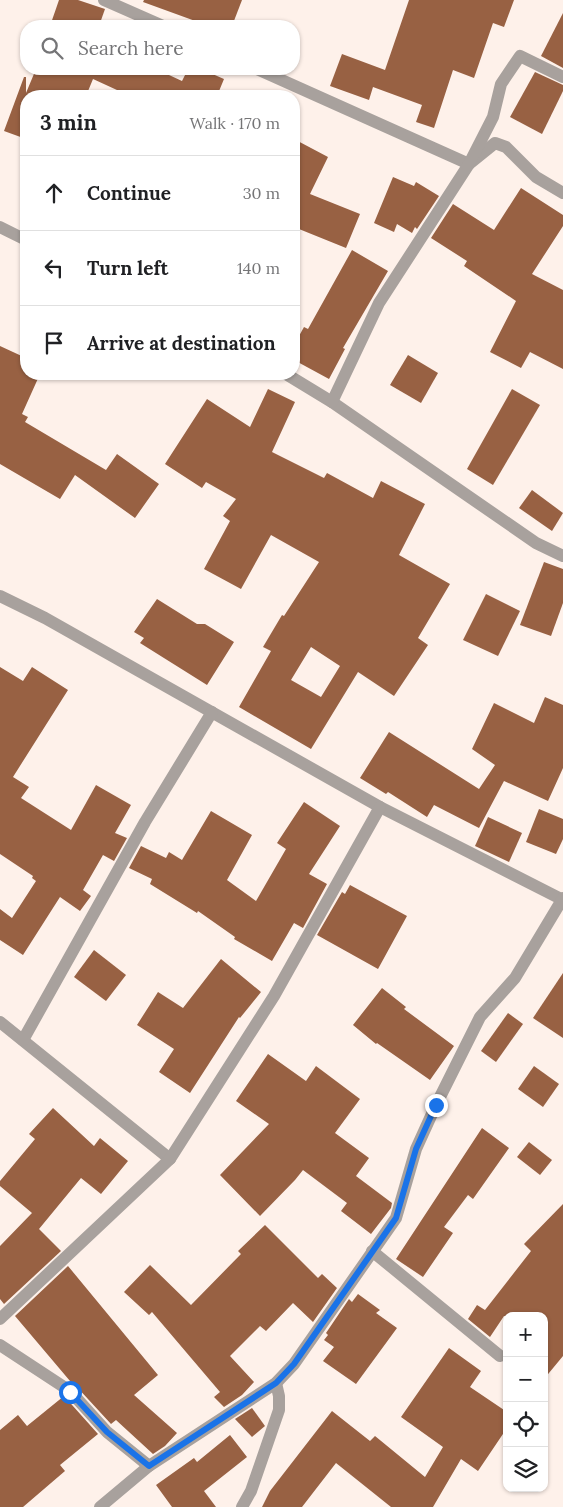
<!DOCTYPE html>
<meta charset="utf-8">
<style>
:root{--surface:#fff;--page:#f6f6f6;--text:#202124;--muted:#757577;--line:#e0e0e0}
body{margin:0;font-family:Lora,serif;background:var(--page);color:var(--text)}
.controls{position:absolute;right:15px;bottom:15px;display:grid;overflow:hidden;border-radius:10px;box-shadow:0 1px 4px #0004}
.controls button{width:45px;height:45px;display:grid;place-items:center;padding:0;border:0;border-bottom:1px solid var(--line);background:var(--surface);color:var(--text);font:25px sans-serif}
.stop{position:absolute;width:15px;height:15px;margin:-11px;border:4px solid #1a73e8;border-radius:50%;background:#fff}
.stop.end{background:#1a73e8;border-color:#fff;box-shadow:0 1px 5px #0008}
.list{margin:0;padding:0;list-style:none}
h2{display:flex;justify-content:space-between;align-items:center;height:65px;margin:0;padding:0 20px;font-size:21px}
h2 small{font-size:16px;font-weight:400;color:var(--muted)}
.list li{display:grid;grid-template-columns:32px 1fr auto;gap:15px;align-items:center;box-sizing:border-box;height:75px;padding:0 20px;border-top:1px solid var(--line)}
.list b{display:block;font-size:19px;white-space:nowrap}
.list em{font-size:16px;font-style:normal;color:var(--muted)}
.icon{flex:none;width:28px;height:28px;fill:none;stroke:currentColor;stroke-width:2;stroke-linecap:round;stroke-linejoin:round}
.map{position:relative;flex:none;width:563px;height:1507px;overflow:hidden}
.search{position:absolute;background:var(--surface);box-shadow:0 1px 4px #0004;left:20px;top:20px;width:280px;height:55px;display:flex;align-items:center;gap:12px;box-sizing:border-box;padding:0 18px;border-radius:20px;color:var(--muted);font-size:19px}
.panel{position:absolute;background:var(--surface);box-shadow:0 1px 4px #0004;left:20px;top:90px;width:280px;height:290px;border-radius:20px}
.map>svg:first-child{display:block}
.building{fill:#986143;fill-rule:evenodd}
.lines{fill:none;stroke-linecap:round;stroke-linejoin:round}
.street{stroke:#a8a19d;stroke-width:12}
.route{stroke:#1a73e8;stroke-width:6}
</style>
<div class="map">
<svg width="563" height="1507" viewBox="0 0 563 1507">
<rect width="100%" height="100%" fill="#fef1ea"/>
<g class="building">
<path d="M59 0H78L105 9 99 26H50Z"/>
<path d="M144 0H242L232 26H209L143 2Z"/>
<path d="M409 0H514L504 27 493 23 474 78 453 70 434 128 416 122 422 105 373 87 369 100 330 86 342 54 385 70Z"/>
<path d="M563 13V68L541 56Z"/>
<path d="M36 69H156L182 81 188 69H201L224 79 217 96H130L93 79 86 96H26V139L4 131 24 77H26V93Z"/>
<path d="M535 72 563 85V91L542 134 510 117Z"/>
<path d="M294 139 328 157 310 194 360 214 346 248 294 227Z"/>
<path d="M393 177 414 186 416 182 439 196 417 229 415 227 412 233 397 224 394 232 374 223Z"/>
<path d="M521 188 563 215V226L532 274 563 290V369L530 352 521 368 490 352 516 301 464 266 467 261 431 238 453 204 494 230Z"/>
<path d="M352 250 388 271 343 348 345 349 329 379 294 360V345L304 327 308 329Z"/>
<path d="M0 346 26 358V374H40L22 414 28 417 25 422 106 470 117 454 159 484 135 518 75 475 60 499 0 464Z"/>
<path d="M408 355 438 373 421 403 390 385Z"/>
<path d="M268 389 295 402 272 452 324 478 327 473 373 498 381 481 425 504 399 555 450 584 418 638 428 645 394 696 358 672 311 749 239 707 271 651 263 647 282 615 284 616 319 562 271 535 241 589 204 569 230 521 223 516 236 499 206 482 202 488 165 464 207 399 250 427ZM311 647 340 666 321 697 291 680Z"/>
<path d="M512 389 540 405 493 485 467 469Z"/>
<path d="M532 490 563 513 552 531 519 508Z"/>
<path d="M544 562 563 569V603L551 636 520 625Z"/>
<path d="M486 594 520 611 498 656 463 640Z"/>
<path d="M157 599 197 624H205L234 642 207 685 140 643 144 638 134 632Z"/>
<path d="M0 667 23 681 32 667 68 690 13 777 29 787 21 798 71 830 96 785 131 805 115 833 127 838 114 861 103 855 83 890 91 896 80 911 60 897 23 955 0 940V909L12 918 36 881 32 878 33 876 0 854Z"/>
<path d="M545 697 563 705V768L548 801 504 781 479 828 434 805 427 817 388 792 386 794 360 778 389 732 479 789 495 765 472 749 494 703 534 723Z"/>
<path d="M304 802 340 826 309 874 327 884 303 928 294 923 272 961 234 939 235 937 198 911 197 913 150 884 152 879 129 868 141 846 166 858 169 852 182 860 211 811 252 835 227 880 256 901 286 849 277 843Z"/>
<path d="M539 809 563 819V839L556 854 526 842Z"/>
<path d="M488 817 522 833 509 862 475 846Z"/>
<path d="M350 885 407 916 378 969 317 935 342 892 345 894Z"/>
<path d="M94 950 126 975 106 1001 74 977Z"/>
<path d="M221 959 261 992 240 1018 239 1017 190 1093 159 1072 174 1049 137 1025 158 992 183 1008Z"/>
<path d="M563 973V1038L533 1018Z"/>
<path d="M382 988 406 1007 404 1009 454 1046 430 1080 377 1043 376 1044 353 1025Z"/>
<path d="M508 1013 523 1024 496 1062 481 1051Z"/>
<path d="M268 1054 306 1081 316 1066 360 1099 335 1133 369 1158 356 1176 392 1203 391 1208 371 1234 341 1211 347 1203 303 1170 295 1180 260 1216 220 1175 269 1124 236 1101Z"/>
<path d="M534 1066 559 1084 543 1107 518 1089Z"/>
<path d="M53 1108 94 1146 100 1138 128 1161 101 1194 81 1178 39 1229 61 1251 4 1304 0 1299V1246L32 1213 0 1186V1181L35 1139 29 1134Z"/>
<path d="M482 1128 509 1148 473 1199 468 1195 444 1227 453 1233 423 1277 396 1259Z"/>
<path d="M529 1142 552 1160 540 1175 517 1157Z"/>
<path d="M563 1204V1356L544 1379V1316H504L490 1337 468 1319 477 1305 485 1310 531 1251 524 1244Z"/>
<path d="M265 1225 318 1278 322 1274 337 1288 313 1322 293 1303 266 1331 260 1326 230 1356 254 1382 242 1395 224 1407 214 1397 220 1392 152 1312 149 1315 124 1292 150 1265 191 1305 241 1254 238 1251Z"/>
<path d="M68 1266 158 1375 134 1395 177 1433 165 1446 153 1454 116 1420 111 1424 76 1386 70 1381 15 1316Z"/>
<path d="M358 1294 380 1310 376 1313 397 1328 356 1384 323 1361 334 1347 324 1340 328 1335 326 1333 349 1299 352 1302Z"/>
<path d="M449 1348 481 1371 470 1387 507 1412V1428L478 1471 461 1459 433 1507H391L336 1463 302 1507H262L270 1491 332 1411 370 1441 375 1436 425 1477 443 1447 401 1417Z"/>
<path d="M64 1396 98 1434 60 1465 65 1471 23 1507H0V1430L18 1415 27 1426Z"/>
<path d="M252 1408 265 1426 252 1437 235 1419Z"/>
<path d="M230 1435 247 1457 204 1491 216 1507H172L156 1485 194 1458 197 1462Z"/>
</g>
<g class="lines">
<g class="street">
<path d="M104 0 163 26"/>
<path d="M257 69 469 164 495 143 506 147 536 177 563 193"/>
<path d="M0 227 26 240"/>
<path d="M286 374 332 402 536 543 563 556"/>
<path d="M332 402 379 303 469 164 493 117 501 84 520 56 563 77"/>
<path d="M0 596 45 618 380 807 563 900"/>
<path d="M0 1022 170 1159"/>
<path d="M23 1040 145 822 212 712"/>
<path d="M372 1251 500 1356"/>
<path d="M0 1319 170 1159 274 996 380 807"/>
<path d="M0 1345 70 1391 107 1432 149 1466"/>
<path d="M100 1507 149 1466 276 1383 294 1364 396 1218 416 1149 436 1105 480 1017 515 978 563 898"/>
<path d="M242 1507 251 1491 279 1410V1396L276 1383"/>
</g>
</g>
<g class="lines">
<path class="route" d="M70 1392 107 1432 149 1466 276 1383 294 1364 396 1218 416 1149 436 1105"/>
</g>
</svg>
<div class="controls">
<button>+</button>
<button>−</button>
<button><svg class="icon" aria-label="locate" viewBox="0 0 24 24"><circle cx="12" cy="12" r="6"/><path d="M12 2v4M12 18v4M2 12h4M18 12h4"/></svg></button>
<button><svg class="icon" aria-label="layers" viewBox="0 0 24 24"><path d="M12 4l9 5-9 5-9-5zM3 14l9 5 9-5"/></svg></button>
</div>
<div class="stop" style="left:70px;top:1392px"></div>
<div class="stop end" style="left:436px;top:1105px"></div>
<div class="search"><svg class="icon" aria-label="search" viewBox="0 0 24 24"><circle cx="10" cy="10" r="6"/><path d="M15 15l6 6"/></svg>Search here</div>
<section class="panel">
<h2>3 min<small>Walk · 170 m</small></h2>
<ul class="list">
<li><svg class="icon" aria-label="ahead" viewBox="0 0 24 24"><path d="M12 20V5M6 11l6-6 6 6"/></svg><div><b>Continue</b></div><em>30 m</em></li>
<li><svg class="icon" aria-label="left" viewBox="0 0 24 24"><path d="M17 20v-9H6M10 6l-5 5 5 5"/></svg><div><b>Turn left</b></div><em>140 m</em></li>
<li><svg class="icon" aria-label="arrive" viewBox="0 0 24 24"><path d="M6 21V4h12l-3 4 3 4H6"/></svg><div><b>Arrive at destination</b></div></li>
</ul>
</section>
</div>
